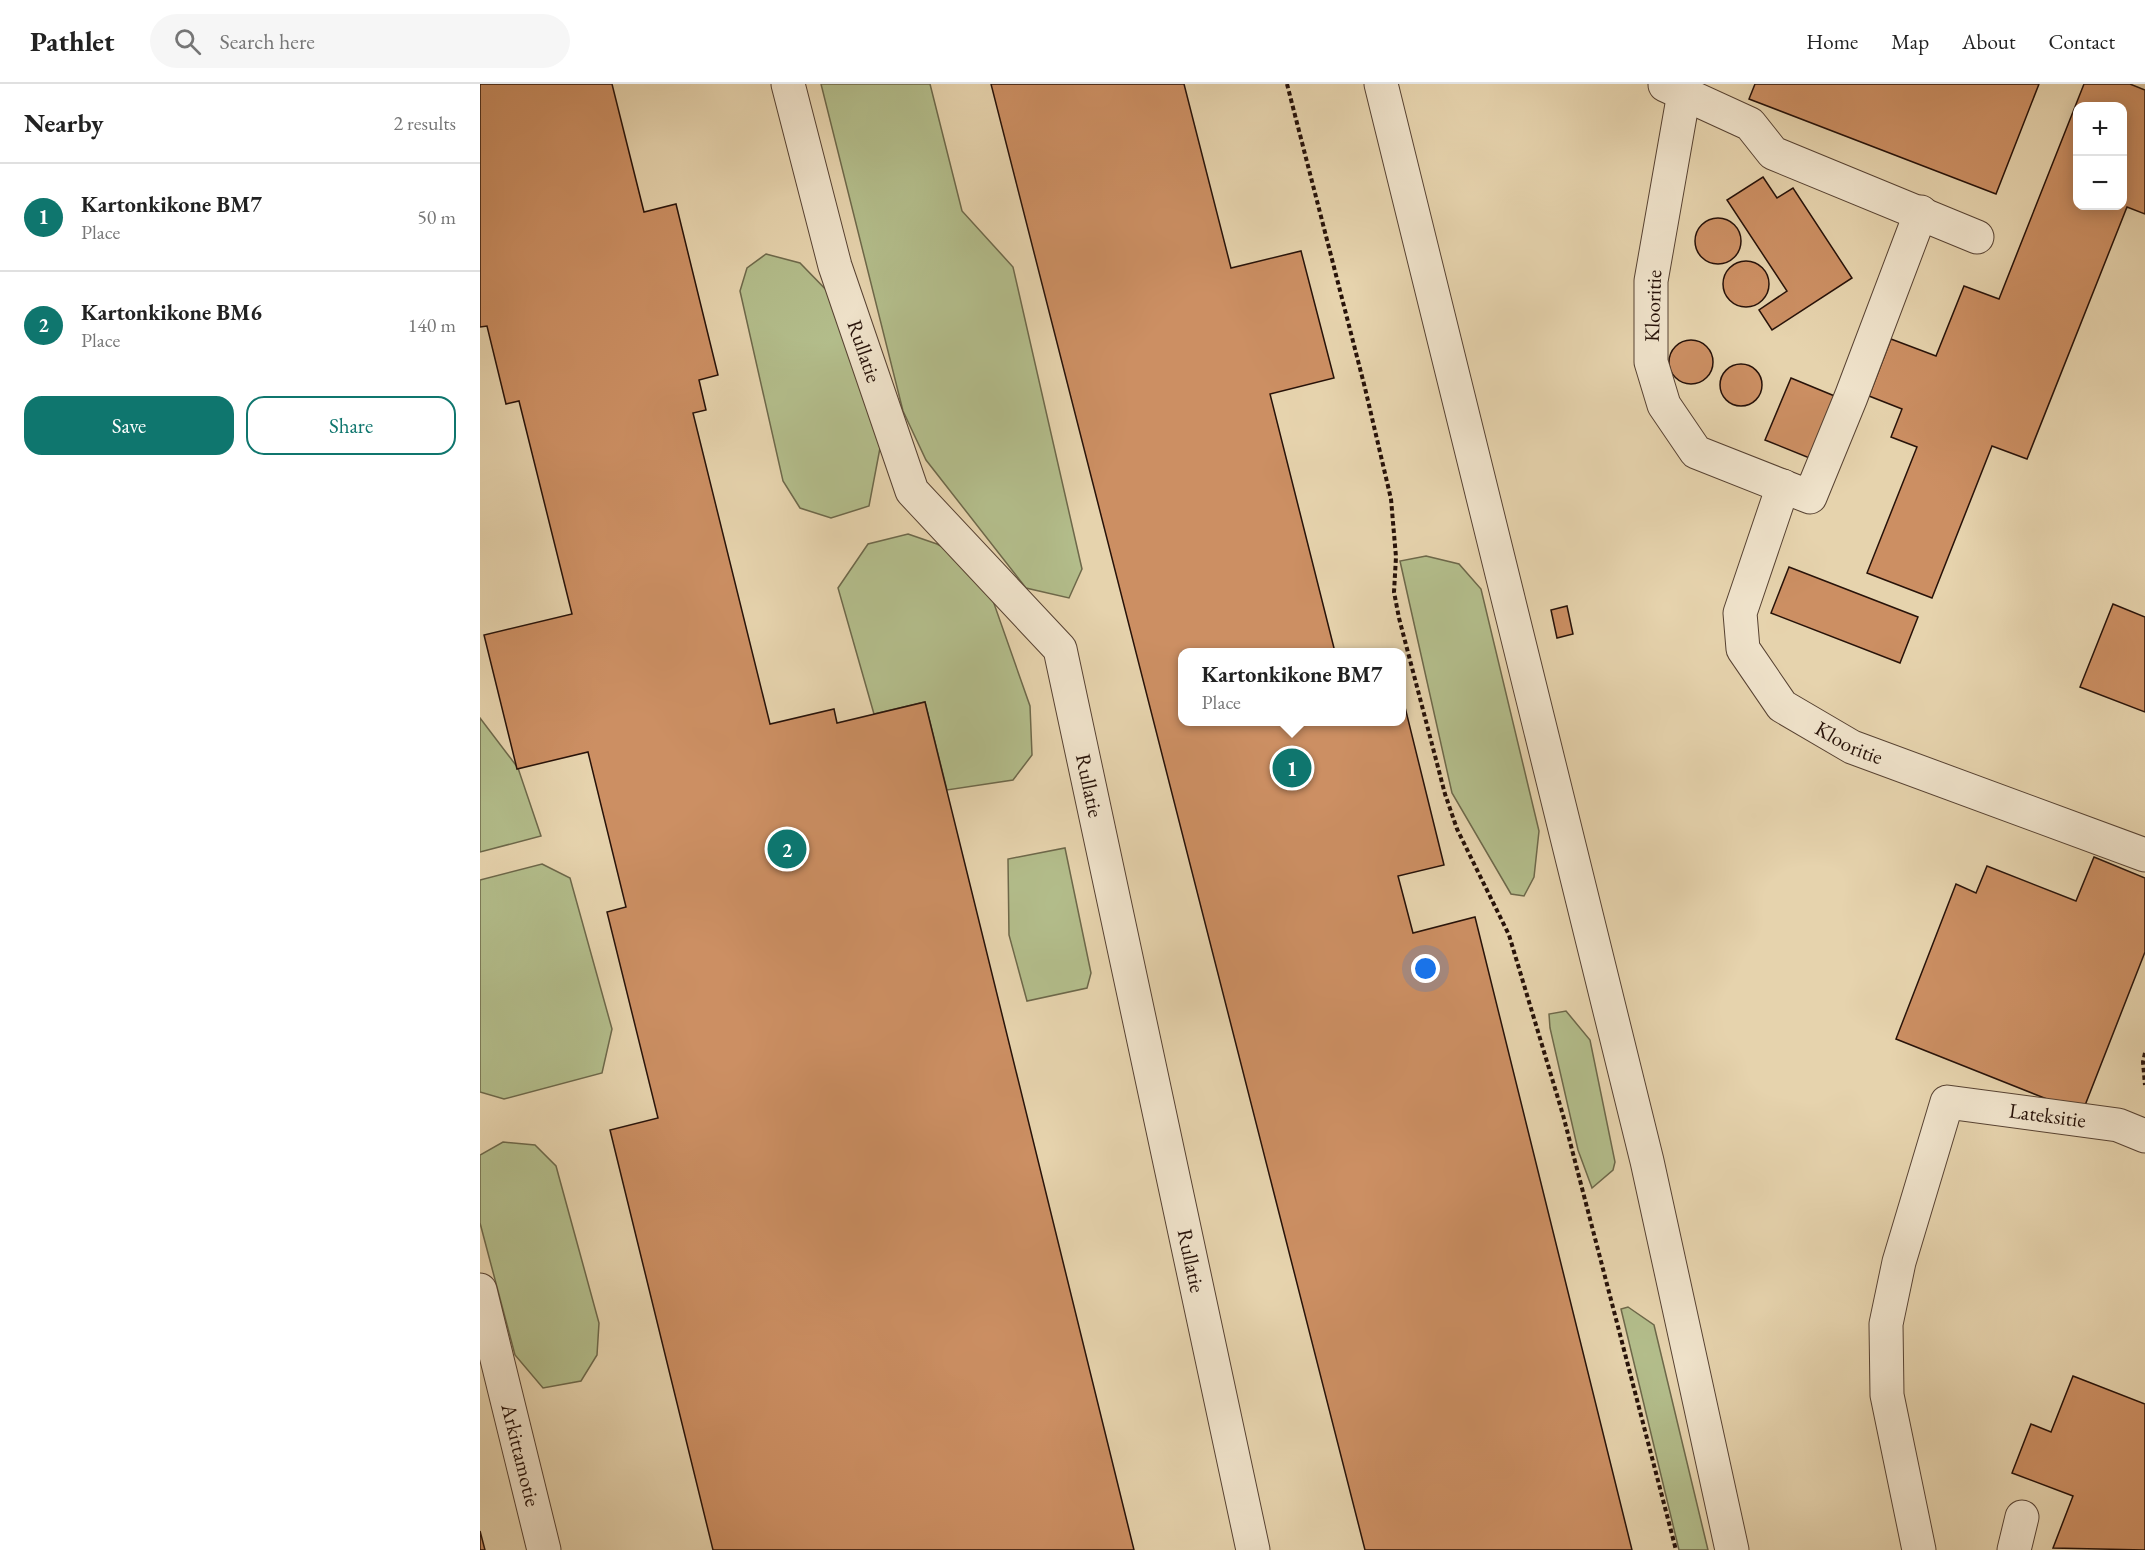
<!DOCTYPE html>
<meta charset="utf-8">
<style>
:root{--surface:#fff;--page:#f6f6f6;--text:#222;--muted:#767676;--line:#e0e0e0;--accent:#0f766e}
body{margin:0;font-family:"EB Garamond",serif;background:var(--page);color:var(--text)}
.controls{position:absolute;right:18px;top:18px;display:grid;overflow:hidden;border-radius:12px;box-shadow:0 3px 15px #0003}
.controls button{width:54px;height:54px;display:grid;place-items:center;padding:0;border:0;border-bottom:2px solid var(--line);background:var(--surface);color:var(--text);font:30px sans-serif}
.you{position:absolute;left:946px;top:885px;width:21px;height:21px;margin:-15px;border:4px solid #fff;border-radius:50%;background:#1a73e8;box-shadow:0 0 0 9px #1a73e833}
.badge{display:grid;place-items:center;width:39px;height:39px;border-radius:50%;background:var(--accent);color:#fff;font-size:20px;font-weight:700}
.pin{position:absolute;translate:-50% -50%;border:3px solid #fff;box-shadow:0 2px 6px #0006}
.popup{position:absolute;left:698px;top:564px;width:228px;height:78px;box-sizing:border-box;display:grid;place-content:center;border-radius:12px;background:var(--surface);filter:drop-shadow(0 2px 4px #0005);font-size:20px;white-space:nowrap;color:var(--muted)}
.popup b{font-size:22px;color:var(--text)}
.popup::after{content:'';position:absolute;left:50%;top:100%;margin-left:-12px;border:12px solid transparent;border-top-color:var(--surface)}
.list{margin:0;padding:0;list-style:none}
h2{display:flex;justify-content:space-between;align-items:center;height:78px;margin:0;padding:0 24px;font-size:26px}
h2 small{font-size:20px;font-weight:400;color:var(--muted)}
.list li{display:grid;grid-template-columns:39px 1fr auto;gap:18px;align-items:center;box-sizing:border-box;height:108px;padding:0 24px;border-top:2px solid var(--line)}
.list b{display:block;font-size:22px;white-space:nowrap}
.list p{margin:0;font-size:20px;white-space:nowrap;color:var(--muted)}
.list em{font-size:20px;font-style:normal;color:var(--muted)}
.actions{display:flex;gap:12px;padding:18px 24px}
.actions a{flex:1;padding:14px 0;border:2px solid var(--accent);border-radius:18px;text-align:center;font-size:21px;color:var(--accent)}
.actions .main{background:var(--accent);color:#fff}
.icon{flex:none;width:33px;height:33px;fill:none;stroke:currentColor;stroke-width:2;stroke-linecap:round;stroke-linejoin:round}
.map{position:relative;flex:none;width:1665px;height:1466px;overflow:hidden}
header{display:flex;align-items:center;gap:36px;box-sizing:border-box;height:84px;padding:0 30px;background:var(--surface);border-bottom:2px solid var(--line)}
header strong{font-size:28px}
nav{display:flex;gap:33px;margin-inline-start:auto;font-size:21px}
.search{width:420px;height:54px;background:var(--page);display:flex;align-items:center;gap:15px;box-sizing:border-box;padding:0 21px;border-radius:33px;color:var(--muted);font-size:22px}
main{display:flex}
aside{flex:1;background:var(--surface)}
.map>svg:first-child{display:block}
.green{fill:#b3bd8b;stroke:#6d684a;stroke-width:1.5}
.building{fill:#cc8f63;stroke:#271209;stroke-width:1.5;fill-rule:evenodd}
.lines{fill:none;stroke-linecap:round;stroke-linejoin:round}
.minor-casing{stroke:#574232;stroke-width:35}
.path{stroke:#271209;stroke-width:4;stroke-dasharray:4.5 3;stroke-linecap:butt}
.minor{stroke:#efe2ca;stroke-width:33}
.labels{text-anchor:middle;stroke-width:4.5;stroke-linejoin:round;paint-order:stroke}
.street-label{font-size:21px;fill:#271209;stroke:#efe2ca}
</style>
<header>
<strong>Pathlet</strong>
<div class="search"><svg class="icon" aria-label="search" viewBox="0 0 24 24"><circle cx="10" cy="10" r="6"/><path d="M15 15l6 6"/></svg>Search here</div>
<nav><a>Home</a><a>Map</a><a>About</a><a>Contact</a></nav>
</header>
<main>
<aside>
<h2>Nearby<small>2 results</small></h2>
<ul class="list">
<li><span class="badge">1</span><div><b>Kartonkikone BM7</b><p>Place</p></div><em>50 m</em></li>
<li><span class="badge">2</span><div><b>Kartonkikone BM6</b><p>Place</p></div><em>140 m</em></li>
</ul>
<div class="actions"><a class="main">Save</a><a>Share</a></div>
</aside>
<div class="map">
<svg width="1665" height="1466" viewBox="0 0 1665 1466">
<rect width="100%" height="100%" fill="#e6d3ad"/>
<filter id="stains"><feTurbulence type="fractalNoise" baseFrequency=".00333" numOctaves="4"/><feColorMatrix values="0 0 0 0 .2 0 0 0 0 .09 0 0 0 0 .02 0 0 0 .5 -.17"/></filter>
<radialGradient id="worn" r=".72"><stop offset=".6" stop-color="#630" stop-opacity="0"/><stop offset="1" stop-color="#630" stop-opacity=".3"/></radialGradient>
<g class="green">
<path d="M341 0H450L482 127 533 183 602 485 589 514 546 504 446 376 423 327Z"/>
<path d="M286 170 320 179 353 213 400 364 389 422 351 434 320 424 303 397 260 207 267 184Z"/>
<path d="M428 450 457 460 481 473 511 511 550 622 552 671 533 696 467 706 445 618 394 630 358 504 388 460Z"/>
<path d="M946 472 979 480 1001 505 1059 747 1054 793 1044 812 1031 810 972 709 920 477Z"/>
<path d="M0 634 38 684 61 752 0 768Z"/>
<path d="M585 764 611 889 607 904 547 917 529 851 528 775Z"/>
<path d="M62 780 90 794 132 945 122 989 24 1015 0 1008V796Z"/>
<path d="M1086 927 1110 956 1135 1078 1133 1086 1112 1104 1098 1066 1070 944 1069 930Z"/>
<path d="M23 1058 55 1061 76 1082 119 1239 117 1271 101 1297 63 1304 35 1271 0 1139V1071Z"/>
<path d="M1148 1223 1174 1241 1228 1466H1199L1141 1225Z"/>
</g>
<g class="building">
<path d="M0 0H132L164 128 196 120 238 291 219 296 226 326 213 329 290 640 354 625 357 639 445 618 654 1466H233L130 1046 178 1034 127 828 146 823 108 668 37 685 4 551 92 530 39 317 26 320 7 242 0 243Z"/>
<path d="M511 0H704L751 184 821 167 854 294 790 310 855 568H702V638H922V611L964 781 918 792 933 849 995 833 1152 1466H885Z"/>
<path d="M1275 0H1559L1516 110 1269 15Z"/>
<path d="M1604 0H1650L1665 6V130L1647 123 1547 375 1512 362 1452 514 1387 489 1437 363 1411 353 1422 325 1389 312 1411 255 1456 272 1484 202 1519 215ZM1598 22H1642V122H1598Z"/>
<path d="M1283 93 1297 114 1313 104 1372 194 1292 246 1279 226 1307 207 1247 116Z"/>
<circle cx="1238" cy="157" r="23"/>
<circle cx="1266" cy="200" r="23"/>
<circle cx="1211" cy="278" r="22"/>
<circle cx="1261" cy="301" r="21"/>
<path d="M1311 294 1357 313 1332 375 1285 356Z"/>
<path d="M1309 483 1438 533 1420 579 1291 529Z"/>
<path d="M1633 520 1665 533V628L1600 603Z"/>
<path d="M1087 522 1093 550 1077 554 1071 526Z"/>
<path d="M1614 773 1665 794V868L1602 1029 1416 955 1476 800 1496 809 1507 782 1596 817Z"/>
<path d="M1593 1292 1665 1320V1466L1573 1464 1593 1412 1532 1389 1551 1340 1571 1348Z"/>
<path d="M0 1447 5 1466H0Z"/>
</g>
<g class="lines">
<g class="minor-casing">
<g id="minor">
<path id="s1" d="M308 0 355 182 432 407 580 565 773 1466"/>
<path d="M901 0 1167 1077 1252 1466"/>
<path d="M1185 1 1270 40 1293 69 1497 153"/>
<path d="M1204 9 1171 197V278L1184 321 1216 368 1330 413 1371 313 1441 128"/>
<path id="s2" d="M1303 402 1260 529 1263 565 1302 622 1372 663 1665 771"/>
<path id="s3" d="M0 1206 64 1466"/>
<path id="s4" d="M1439 1466 1407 1311 1406 1240 1419 1178 1467 1018 1638 1041 1665 1052"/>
<path d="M1534 1466 1542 1433"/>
</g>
</g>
<g class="path">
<path d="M807 0 885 304 911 415 916 473 914 508 919 534 965 710 977 745 1029 851 1083 1031 1196 1466"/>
<path d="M1665 969 1663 978 1665 1001"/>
</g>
<use href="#minor" class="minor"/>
</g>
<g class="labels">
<g class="street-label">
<text transform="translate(1173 222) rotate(-88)" y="7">Klooritie</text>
<text dy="7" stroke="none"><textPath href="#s1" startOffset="278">Rullatie</textPath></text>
<text dy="7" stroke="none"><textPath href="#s2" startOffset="316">Klooritie</textPath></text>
<text dy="7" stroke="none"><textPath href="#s1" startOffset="782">Rullatie</textPath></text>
<text dy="7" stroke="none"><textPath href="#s4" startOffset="561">Lateksitie</textPath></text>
<text dy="7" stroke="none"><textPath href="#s1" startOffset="1268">Rullatie</textPath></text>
<text dy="7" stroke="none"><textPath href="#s3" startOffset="170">Arkittamotie</textPath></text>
</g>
</g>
<rect width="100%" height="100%" filter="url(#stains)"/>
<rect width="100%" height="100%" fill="url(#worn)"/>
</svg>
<div class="controls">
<button>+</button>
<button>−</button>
</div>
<div class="you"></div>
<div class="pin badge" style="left:812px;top:684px">1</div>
<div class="popup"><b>Kartonkikone BM7</b>Place</div>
<div class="pin badge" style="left:307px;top:765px">2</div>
</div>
</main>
